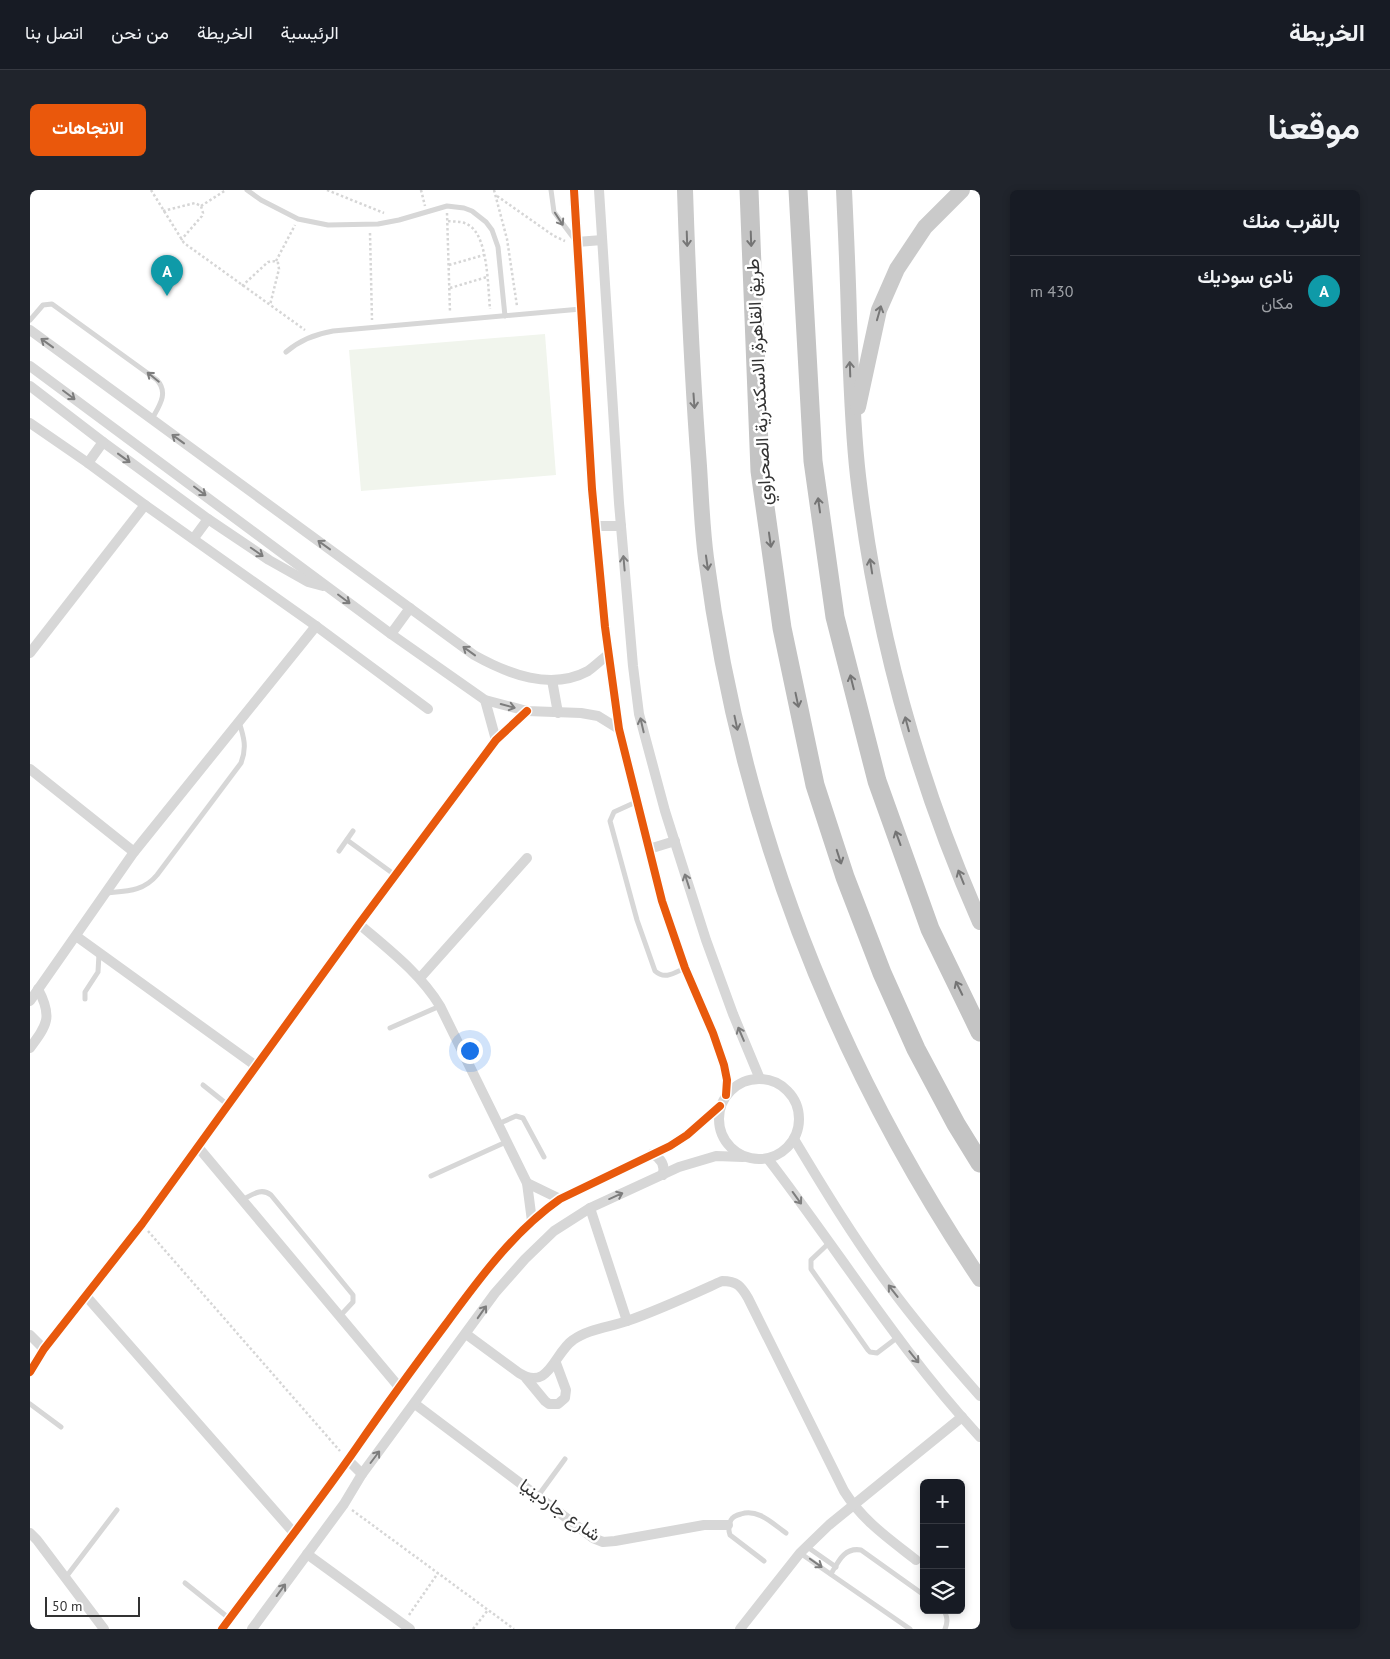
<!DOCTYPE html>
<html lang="ar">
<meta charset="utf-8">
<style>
:root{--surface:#171b24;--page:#20242c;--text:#f1f3f6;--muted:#9ea1a6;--line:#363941;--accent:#ea580c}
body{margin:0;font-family:"PT Sans",Vazirmatn,sans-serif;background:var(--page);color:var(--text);direction:rtl}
.controls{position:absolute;right:15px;bottom:15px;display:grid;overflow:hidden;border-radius:8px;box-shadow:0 2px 8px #0003}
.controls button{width:45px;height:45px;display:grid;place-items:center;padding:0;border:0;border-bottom:1px solid var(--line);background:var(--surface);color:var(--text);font:25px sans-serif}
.scale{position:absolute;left:15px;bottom:12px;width:95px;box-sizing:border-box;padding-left:5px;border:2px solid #333;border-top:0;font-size:14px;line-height:18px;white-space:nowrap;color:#333;-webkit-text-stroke:4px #fff;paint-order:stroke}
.you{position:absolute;left:439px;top:860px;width:18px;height:18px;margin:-12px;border:4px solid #fff;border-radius:50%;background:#1a73e8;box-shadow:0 0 0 8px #1a73e833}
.badge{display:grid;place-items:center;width:32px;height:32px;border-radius:50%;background:var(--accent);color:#fff;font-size:16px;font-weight:700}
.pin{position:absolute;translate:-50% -41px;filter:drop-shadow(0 1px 2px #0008)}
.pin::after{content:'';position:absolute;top:26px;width:18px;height:15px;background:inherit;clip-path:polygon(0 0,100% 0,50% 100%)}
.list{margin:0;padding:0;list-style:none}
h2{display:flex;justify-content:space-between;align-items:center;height:65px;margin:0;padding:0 20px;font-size:21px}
h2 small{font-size:16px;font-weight:400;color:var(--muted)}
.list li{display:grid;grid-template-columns:32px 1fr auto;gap:15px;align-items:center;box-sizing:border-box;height:70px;padding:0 20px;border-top:1px solid var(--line)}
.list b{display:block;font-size:19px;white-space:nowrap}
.list p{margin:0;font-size:16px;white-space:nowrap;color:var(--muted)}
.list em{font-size:16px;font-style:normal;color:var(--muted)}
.icon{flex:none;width:28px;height:28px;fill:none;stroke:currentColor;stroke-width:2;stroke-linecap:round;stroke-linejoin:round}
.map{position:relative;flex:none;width:950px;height:1439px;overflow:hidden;direction:ltr;border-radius:8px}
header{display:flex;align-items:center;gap:30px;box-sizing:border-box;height:70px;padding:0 25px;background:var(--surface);border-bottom:1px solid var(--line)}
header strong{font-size:24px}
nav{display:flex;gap:28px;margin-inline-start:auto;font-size:18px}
.intro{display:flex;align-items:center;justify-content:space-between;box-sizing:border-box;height:120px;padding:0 30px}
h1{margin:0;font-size:35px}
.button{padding:12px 22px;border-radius:8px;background:var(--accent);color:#fff;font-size:18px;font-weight:700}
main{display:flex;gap:30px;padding:0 30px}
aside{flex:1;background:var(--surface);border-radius:8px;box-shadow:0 2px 8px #0003}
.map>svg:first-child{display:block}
.green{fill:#f1f5ed}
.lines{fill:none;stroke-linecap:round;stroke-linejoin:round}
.path{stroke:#d6d6d6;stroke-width:2.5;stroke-dasharray:2.5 2.5;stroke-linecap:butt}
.service{stroke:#d7d7d7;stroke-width:5}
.minor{stroke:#d7d7d7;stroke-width:10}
.primary{stroke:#cacaca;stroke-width:16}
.motorway{stroke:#c4c4c4;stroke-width:19}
.cycleway-casing{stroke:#fff;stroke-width:11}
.cycleway{stroke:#e8590c;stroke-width:8}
.oneway{stroke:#7d7d7d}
.oneway2{stroke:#777}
.oneway3{stroke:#747474}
.labels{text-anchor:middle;stroke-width:5;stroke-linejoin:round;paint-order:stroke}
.street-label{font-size:18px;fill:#333;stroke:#fff}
</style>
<header>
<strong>الخريطة</strong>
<nav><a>الرئيسية</a><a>الخريطة</a><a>من نحن</a><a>اتصل بنا</a></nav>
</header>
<div class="intro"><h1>موقعنا</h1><a class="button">الاتجاهات</a></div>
<main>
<aside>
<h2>بالقرب منك<small></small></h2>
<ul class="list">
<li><span class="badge" style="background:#0f9aa8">A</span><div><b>نادى سوديك</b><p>مكان</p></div><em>430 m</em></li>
</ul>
</aside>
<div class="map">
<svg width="950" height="1439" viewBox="0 0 950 1439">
<rect width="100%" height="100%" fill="#fff"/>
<path class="green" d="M515 144 526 285 331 301 319 160Z"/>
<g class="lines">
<g class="path">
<path d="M121 0 154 53 275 140"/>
<path d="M297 0 354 23"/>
<path d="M391 0 395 16"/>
<path d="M464 0 477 49 487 116"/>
<path d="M467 6 524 46 535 51"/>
<path d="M171 16 196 0"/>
<path d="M133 21 165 13 171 16 173 23 172 26 151 50"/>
<path d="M417 23 420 122"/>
<path d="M418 31C426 32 434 31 440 36 458 48 458 98 460 119"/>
<path d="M340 43 342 130"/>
<path d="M246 71 265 35"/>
<path d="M419 75 454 65"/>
<path d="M212 96 238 72 246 71 248 73 249 79 240 115"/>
<path d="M420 98 457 87"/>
<path d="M118 1041 310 1261"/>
<path d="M322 1320 484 1439"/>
<path d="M379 1425 408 1383"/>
<path d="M443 1439 458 1420"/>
</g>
<g class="service">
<path d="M217 0 231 10 268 29 298 35 348 34 369 30 417 16 434 18 442 21 456 32 462 40 468 57 475 126"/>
<path d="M521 0 524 22 545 50"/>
<path d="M0 130 13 115 22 114 127 190C139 203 129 216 122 229"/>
<path d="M256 162C270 150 285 144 303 141L551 119"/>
<path d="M606 612 584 622 580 631 607 730 625 781C635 790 644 783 655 778"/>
<path d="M317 650 365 685"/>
<path d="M309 661 323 641"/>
<path d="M76 703C96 701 113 702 127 685L211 573C217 558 214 547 209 532"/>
<path d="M55 809V802L68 782 69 764"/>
<path d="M360 838 410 816"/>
<path d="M173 895 198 915"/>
<path d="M468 934 486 926 493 928 514 967"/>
<path d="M401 986 476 952"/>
<path d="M212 1010C222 1005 231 997 241 1005L323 1105V1112L310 1126"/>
<path d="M799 1053 781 1070V1079L838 1160 840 1162 847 1163 868 1147"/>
<path d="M0 1214 31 1237"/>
<path d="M508 1306 535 1269"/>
<path d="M776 1356 806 1377"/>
<path d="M770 1363 880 1439"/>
<path d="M734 1371 700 1345C698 1339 698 1335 701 1330 703 1326 707 1325 711 1324 728 1318 743 1334 756 1343"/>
<path d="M801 1384C808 1372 814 1357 831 1360L894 1405"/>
<path d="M36 1387 87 1320"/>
<path d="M155 1393 200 1429"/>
<path d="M913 1420C918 1426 918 1432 915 1439"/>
</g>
<g class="minor">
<path d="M544 0 562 299 575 437 589 539 632 711 655 778 683 843 694 875 697 890 696 905"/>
<path d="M569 0 589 313 603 476 609 524 635 621 676 750 703 824 730 889"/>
<path d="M547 52 572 50"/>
<path d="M0 140 444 465C478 484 521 501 558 481 565 476 572 469 579 464"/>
<path d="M0 176 361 444 455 510 497 521 551 523 568 526 589 539"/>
<path d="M0 196 73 252 178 329 239 370 278 392 293 396"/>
<path d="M0 233 58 273 115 315 286 436 398 519"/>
<path d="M58 273 73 252"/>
<path d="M566 336H591"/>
<path d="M164 348 178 329"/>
<path d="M361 444 380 418"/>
<path d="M0 463 115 315"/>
<path d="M522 490 528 523"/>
<path d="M455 510 466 550"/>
<path d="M0 579 104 662"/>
<path d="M619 659 645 651"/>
<path d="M329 734C358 759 390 783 410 816L497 993 502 1031"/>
<path d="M46 746 226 876"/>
<path d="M390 788 497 668"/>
<path d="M0 811 104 662 286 436"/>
<path d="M0 858C17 835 23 827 8 799"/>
<circle cx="729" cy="929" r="40"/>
<path d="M764 949C794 999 825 1050 860 1097 888 1135 919 1171 950 1206"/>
<path d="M168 957 369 1197"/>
<path d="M622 964C631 968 635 975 633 985"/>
<path d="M738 969C809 1061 870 1161 950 1247"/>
<path d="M497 993 530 1009"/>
<path d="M560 1018 597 1131"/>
<path d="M56 1106 264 1343"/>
<path d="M436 1144 489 1183C519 1202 524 1163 543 1150 558 1139 580 1137 597 1131 629 1120 661 1105 692 1091 707 1091 711 1096 718 1108L814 1301C833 1331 858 1348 886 1370"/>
<path d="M0 1145 14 1159"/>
<path d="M0 1182 14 1159 112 1034 329 734 466 550 497 521"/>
<path d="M496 1188 515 1211 519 1214H528L535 1208 536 1200 526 1173"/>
<path d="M385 1214 563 1348 573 1352 585 1351 674 1335H698"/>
<path d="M318 1270 332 1284"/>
<path d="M0 1343 7 1350 74 1439"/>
<path d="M277 1364 380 1439"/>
<path d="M192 1439C237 1378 284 1319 327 1257 356 1215 386 1174 416 1134 449 1089 484 1041 530 1009L640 956 657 945 690 916"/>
<path d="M222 1439 314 1314 332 1284 465 1103 495 1069 524 1041 560 1018 649 977 686 966 713 967"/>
<path d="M710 1439 770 1363 799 1335 932 1227"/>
</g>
<g class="primary">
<path d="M655 0C658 92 662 184 669 276 671 307 672 338 676 368 710 631 803 870 950 1089"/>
<path d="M814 0C816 43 818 85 819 128 821 181 822 234 828 286 846 441 887 590 950 732"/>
<path d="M828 217 849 120 867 79 895 37 932 0"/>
</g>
<g class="motorway">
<path d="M719 0 730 281 752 438 785 595 815 687 852 783 886 859 926 934 950 973"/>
<path d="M768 0 783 271 805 427 847 591 900 739 950 842"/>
</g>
<g class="cycleway-casing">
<g id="cycleway">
<path d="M544 0 562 299 575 437 589 539 632 711 655 778 683 843 694 875 697 890 696 905"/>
<path d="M0 1182 14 1159 112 1034 329 734 466 550 497 521"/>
<path d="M192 1439C237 1378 284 1319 327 1257 356 1215 386 1174 416 1134 449 1089 484 1041 530 1009L640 956 657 945 690 916"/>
</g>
</g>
<use href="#cycleway" class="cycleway"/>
</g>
<defs><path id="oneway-shaft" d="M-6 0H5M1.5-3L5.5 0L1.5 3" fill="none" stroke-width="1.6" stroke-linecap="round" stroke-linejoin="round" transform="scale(1.25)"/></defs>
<g class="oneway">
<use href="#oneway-shaft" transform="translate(529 29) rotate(57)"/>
<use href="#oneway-shaft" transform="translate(17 153) rotate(-144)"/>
<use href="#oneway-shaft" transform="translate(123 187) rotate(-141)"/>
<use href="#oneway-shaft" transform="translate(39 205) rotate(37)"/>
<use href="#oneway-shaft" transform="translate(148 249) rotate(-144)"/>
<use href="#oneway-shaft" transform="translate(94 268) rotate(36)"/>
<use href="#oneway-shaft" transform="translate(170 301) rotate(37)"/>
<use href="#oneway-shaft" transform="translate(294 355) rotate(-144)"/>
<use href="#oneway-shaft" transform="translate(227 362) rotate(35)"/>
<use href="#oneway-shaft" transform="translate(594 373) rotate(-95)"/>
<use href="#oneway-shaft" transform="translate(314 409) rotate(37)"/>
<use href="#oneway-shaft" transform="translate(439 461) rotate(-144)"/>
<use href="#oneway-shaft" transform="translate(478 516) rotate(15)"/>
<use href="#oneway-shaft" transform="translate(612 535) rotate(-103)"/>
<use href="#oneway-shaft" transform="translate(657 691) rotate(-108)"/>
<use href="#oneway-shaft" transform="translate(711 844) rotate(-113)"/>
<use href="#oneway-shaft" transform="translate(586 1006) rotate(-24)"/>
<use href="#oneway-shaft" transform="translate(767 1008) rotate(54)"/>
<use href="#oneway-shaft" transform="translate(863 1101) rotate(-128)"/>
<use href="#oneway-shaft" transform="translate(452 1122) rotate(-55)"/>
<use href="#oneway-shaft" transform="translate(884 1167) rotate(51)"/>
<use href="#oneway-shaft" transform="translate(345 1267) rotate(-53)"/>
<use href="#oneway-shaft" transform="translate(786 1373) rotate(35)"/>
<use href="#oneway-shaft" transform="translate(251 1400) rotate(-54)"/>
</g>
<g class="oneway2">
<use href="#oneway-shaft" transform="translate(657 49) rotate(88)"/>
<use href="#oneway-shaft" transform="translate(849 123) rotate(-74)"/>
<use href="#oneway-shaft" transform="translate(820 179) rotate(-92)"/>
<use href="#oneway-shaft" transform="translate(664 211) rotate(86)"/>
<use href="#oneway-shaft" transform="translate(677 373) rotate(82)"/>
<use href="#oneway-shaft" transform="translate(841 376) rotate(-99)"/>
<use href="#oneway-shaft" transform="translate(706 533) rotate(78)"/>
<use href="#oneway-shaft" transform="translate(877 534) rotate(-105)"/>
<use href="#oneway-shaft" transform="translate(931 687) rotate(-112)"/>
</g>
<g class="oneway3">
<use href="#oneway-shaft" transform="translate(721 49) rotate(88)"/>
<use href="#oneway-shaft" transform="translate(789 315) rotate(-98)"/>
<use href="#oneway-shaft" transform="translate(740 350) rotate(82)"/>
<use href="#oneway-shaft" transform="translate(822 492) rotate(-104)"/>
<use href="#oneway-shaft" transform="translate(767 510) rotate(78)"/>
<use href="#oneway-shaft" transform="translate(868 648) rotate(-110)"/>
<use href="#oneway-shaft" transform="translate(809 667) rotate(72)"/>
<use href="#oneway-shaft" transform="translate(929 798) rotate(-116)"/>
</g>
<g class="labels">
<g class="street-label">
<text transform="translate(729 192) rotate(-93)" y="6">طريق القاهرة, الاسكندرية الصحراوي</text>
<text transform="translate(530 1320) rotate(35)" y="6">شارع جاردينيا</text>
</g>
</g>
</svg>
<div class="controls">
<button>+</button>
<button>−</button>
<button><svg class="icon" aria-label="layers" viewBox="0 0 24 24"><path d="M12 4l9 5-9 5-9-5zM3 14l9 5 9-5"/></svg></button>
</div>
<div class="scale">50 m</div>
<div class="you"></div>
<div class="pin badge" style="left:137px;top:106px;background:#0f9aa8">A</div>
</div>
</main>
